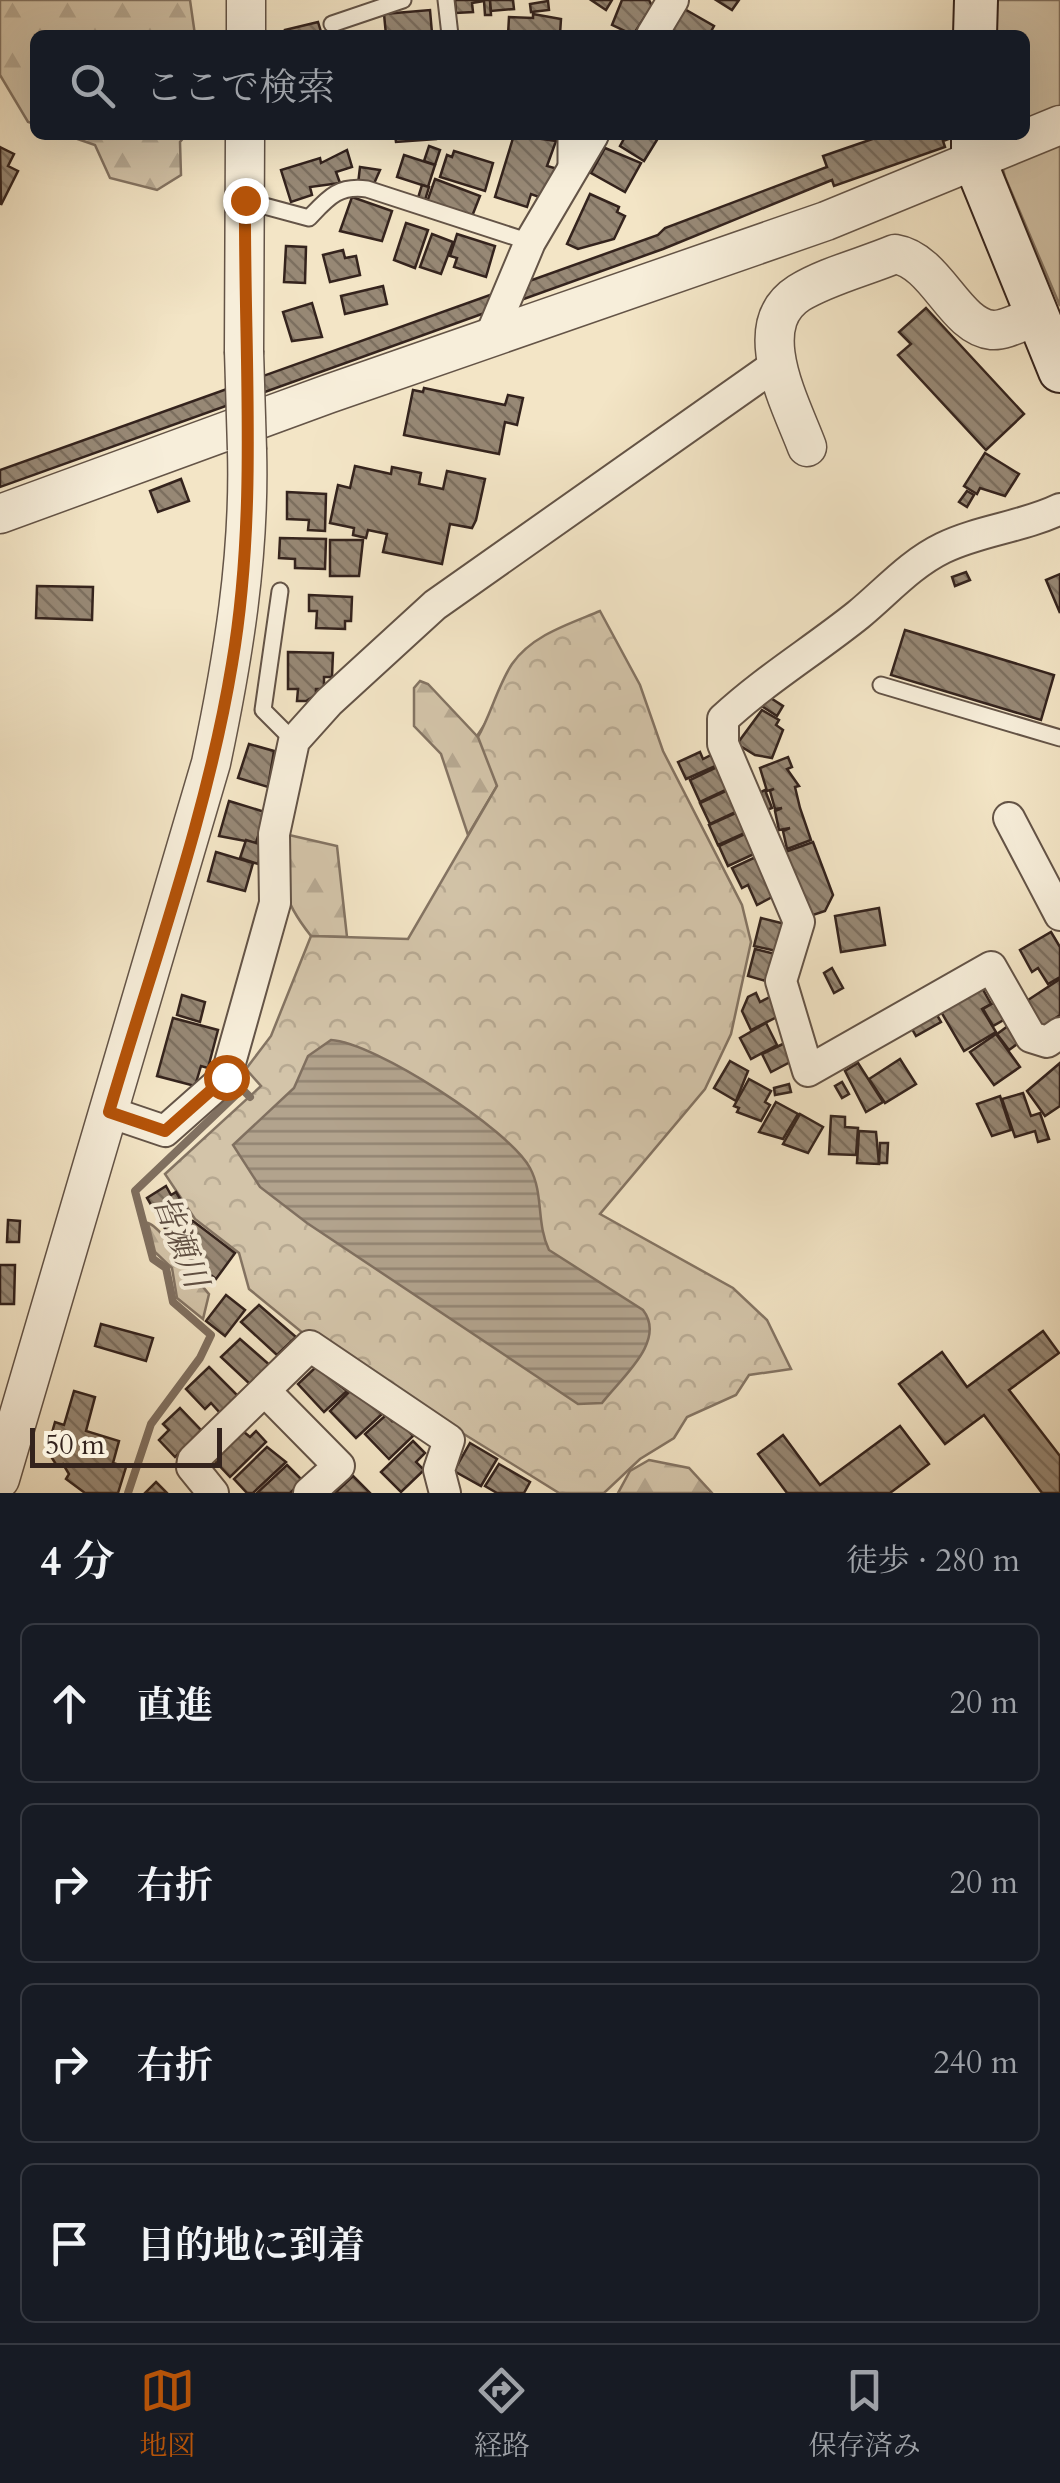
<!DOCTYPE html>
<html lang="ja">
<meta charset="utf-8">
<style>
:root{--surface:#171b24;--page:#242831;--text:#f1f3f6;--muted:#9ea1a6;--line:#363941;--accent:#b45309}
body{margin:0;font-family:Cardo,"Noto Serif JP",serif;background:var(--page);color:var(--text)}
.scale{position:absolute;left:30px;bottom:25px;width:192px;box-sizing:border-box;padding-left:10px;border:5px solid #34231d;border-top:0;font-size:28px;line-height:35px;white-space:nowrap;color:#34231d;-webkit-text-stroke:8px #f7eeda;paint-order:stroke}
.stop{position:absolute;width:30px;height:30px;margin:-22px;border:8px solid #b45309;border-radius:50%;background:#fff}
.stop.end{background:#b45309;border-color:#fff;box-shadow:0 2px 10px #0008}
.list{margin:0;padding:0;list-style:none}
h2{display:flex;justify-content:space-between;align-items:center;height:130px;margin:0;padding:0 40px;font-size:42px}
h2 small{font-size:32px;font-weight:400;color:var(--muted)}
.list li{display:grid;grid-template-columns:65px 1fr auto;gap:30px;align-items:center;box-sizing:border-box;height:160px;margin:0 20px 20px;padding:0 20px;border:2px solid var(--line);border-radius:15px}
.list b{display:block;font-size:38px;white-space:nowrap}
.list em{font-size:32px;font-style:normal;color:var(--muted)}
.icon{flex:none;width:55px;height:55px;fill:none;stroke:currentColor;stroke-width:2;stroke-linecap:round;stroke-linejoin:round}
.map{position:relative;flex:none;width:1060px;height:1493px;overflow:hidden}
.search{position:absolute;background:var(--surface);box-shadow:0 10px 40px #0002;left:30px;right:30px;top:30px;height:110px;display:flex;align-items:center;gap:25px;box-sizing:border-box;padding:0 35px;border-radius:15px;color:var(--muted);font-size:38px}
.sheet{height:850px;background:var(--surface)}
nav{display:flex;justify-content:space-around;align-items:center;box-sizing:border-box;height:140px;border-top:2px solid var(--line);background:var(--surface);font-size:28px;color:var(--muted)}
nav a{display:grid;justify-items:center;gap:5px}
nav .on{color:var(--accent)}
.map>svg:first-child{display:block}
.forest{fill:url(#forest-firs);stroke:#847463;stroke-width:2.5}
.park{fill:url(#park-crowns);stroke:#847463;stroke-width:2.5}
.garden{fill:#d3c4a9;stroke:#847463;stroke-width:2.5}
.water{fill:url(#water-rules);stroke:#807060;stroke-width:2.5}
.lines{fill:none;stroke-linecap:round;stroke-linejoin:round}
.stream{stroke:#807060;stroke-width:8}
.building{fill:url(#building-back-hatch);stroke:#34231d;stroke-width:2.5}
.service-casing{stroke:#645447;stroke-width:19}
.minor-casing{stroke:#645447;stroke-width:34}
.tertiary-casing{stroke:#645447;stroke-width:41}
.secondary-casing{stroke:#34231d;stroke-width:46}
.service{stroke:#f7eeda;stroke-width:15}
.minor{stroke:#f7eeda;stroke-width:30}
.tertiary{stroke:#f7eeda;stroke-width:38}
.secondary{stroke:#f7eeda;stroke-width:42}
.tertiary-bridge-casing{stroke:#645447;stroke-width:41;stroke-linecap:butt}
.tertiary-bridge{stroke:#f7eeda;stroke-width:38}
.route{stroke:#b45309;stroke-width:12}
.labels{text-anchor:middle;stroke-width:8;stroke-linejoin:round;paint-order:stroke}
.water-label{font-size:32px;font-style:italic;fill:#605044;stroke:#f7eeda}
</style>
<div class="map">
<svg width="1060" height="1493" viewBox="0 0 1060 1493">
<defs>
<pattern id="forest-firs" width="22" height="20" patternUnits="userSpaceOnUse" patternTransform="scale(2.5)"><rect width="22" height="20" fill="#d3c4a9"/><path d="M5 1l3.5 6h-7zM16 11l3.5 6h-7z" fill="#b6a891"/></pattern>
<pattern id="park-crowns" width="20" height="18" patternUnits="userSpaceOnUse" patternTransform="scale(2.5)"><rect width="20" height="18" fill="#d3c4a9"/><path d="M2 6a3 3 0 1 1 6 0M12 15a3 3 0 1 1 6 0" fill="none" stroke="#b6a891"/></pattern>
<pattern id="water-rules" width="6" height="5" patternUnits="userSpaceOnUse" patternTransform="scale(2.5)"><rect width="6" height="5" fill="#b2a38d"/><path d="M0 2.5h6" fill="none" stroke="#928473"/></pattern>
<pattern id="building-back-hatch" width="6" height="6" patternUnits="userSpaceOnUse" patternTransform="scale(2.5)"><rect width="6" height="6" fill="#978875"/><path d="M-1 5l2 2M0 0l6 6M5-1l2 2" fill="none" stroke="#7c6f5f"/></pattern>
</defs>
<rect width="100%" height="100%" fill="#f3e5c6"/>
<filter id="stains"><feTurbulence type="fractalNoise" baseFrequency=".002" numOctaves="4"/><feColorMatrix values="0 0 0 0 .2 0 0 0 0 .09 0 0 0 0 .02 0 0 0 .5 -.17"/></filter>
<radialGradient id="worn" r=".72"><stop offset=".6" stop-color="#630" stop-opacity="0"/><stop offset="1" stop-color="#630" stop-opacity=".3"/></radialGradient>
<g class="forest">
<path d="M0 0H190L195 35H35V124L28 122 0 75Z"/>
<path d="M66 135H186L180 142 181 175 157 190 110 178 95 145Z"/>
<path d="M420 681 428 684 477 736 496 707 517 714 497 786 468 835 441 754 414 726V688Z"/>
<path d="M289 835 337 846 347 937 311 936C281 898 279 882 289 835Z"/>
<path d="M148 1223C162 1227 195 1279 209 1294L203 1319 177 1298 172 1268 155 1252Z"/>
<path d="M649 1460 689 1468 712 1493H618L630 1471Z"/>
</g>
<path class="park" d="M600 611 640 685 663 751 742 905 751 942 731 1034 705 1089 600 1214 733 1288 767 1320 791 1369 749 1375 736 1395 687 1417 674 1438 640 1459 604 1493H559L309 1338 249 1289 239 1253 195 1219 165 1174 261 1086 246 1069 271 1036 311 936 408 939 497 786 478 737C491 714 498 685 512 664 532 635 569 624 600 611Z"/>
<path class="garden" d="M989 0H1060V306L1005 177 994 135H1025V35H988Z"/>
<path class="water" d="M331 1040C374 1042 509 1129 530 1168 544 1194 536 1223 549 1250L643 1310C667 1341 621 1378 602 1403L578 1404 307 1223 260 1187 233 1145 294 1088 308 1056Z"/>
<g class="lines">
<path class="stream" d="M128 1493 151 1424 200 1358 211 1335 173 1302 166 1268 153 1259 135 1191 242 1089 250 1097"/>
</g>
<g class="building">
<path d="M455 0H490L491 15H485L484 1 472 3 473 12 456 13Z"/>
<path d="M490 0H513L514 9 491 11Z"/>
<path d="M591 0H612L606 10Z"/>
<path d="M622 0H649L652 6 633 35 612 25Z"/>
<path d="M716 0H739L732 10Z"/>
<path d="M548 1 549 10 531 12 530 4Z"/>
<path d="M681 7 714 26 709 35H665Z"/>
<path d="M430 10 432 33 386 35 384 14Z"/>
<path d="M533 14 561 19 560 34 566 35H508L509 17 533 18Z"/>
<path d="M318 22 322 35H286L285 30Z"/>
<path d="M395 135H436V139L396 142Z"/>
<path d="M514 135 556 141 547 166 558 169 542 198 531 194 527 207 495 197Z"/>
<path d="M626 135H660L644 161 620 146Z"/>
<path d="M884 135H959L943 141 945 147 834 186 832 180 663 249 0 487V470L658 235 665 228 827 167 823 156Z"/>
<path d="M429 146 440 150 435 165 424 161Z"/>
<path d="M0 147 14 154 8 166 18 171 1 205Z"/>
<path d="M605 148 641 163 625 192 591 173Z"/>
<path d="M347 150 352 167 336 172 340 183 310 187 312 195 291 202 281 170 320 158 321 163Z"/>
<path d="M454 151 493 163 485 191 440 177 447 155 452 157Z"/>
<path d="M404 155 435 165 428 187 397 177Z"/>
<path d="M360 167 380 170 373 186 358 184Z"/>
<path d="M435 179 480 196 471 219 427 202Z"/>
<path d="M422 185 429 187 425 200 418 198Z"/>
<path d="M590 194 619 207 617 212 625 216 614 239 578 249 567 244Z"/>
<path d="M352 197 392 211 382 241 340 231Z"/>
<path d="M406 223 428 230 415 268 394 260Z"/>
<path d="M432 234 453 242 441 274 420 267Z"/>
<path d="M457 234 495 246 486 277 454 267 457 258 450 256Z"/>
<path d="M286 246 306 247 305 283 284 282Z"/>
<path d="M343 250 345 258 356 256 360 275 330 282 323 255Z"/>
<path d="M383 286 387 304 345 314 341 296Z"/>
<path d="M312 303 322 337 292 341 283 312Z"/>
<path d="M926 308 1024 414 986 450 898 355 911 344 899 332Z"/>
<path d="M424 388 505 405 508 395 523 398 517 425 505 422 499 454 404 435 413 390 423 392Z"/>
<path d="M985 453 1019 474 1005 496 980 488 977 494 964 486Z"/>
<path d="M355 466 391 474 392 467 421 473 419 484 443 489 447 471 485 479 476 520 472 528 450 524 442 564 383 552 387 534 368 530 366 538 353 535 354 528 330 523 338 485 350 488Z"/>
<path d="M181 479 189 501 158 512 150 491Z"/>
<path d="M967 491 974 495 967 507 959 502Z"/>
<path d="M287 492 326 494 325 531 308 530 309 520 287 519Z"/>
<path d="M280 538 326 539 325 569 295 568V559L279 558Z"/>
<path d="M330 540H363L359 576H330Z"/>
<path d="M966 572 970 580 955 586 952 577Z"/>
<path d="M1060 574V613L1046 580Z"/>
<path d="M37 586 93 587 92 620 36 618Z"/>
<path d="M309 595 352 597 351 621H345V629L316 628 317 611H309Z"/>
<path d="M905 630 1054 675 1041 720 891 675Z"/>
<path d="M288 652 333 653 332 677H324V689H316V695L306 701H297L298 689H288Z"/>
<path d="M766 695 783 706 777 716 760 705Z"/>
<path d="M762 710 779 720 776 725 783 730 772 758 755 755 737 744Z"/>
<path d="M249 744 274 751 268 787 238 778Z"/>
<path d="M700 752 703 759 715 753 720 764 686 779 678 762Z"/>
<path d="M788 757 792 767 787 769 799 786 795 787 800 808 811 840 787 849 783 831 790 828 779 830 775 811 782 808 775 809 770 791 774 789 767 791 760 768Z"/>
<path d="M719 766 730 788 700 802 690 780Z"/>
<path d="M730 789 740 810 710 824 700 803Z"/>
<path d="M765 790 772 808 761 812 755 795Z"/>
<path d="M229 801 265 812 256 843 219 836Z"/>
<path d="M740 811 747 832 718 845 709 825Z"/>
<path d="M749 832 754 854 728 866 719 846Z"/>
<path d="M246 840 263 845 258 864 240 858Z"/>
<path d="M813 842 833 895 825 911 810 916 785 852Z"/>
<path d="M216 852 253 863 245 891 208 881Z"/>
<path d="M758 856 776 895 757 905 748 885 742 888 732 868Z"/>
<path d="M879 908 885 945 841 952 835 916Z"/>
<path d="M761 918 789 925 781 952 754 946Z"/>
<path d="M1051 932 1060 947V977L1048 984 1038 968 1032 972 1020 950Z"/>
<path d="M755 949 779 955 773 983 748 976Z"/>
<path d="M832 968 843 988 834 993 824 973Z"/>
<path d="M1060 979V1015L1042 1027 1025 1002Z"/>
<path d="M981 986 991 1004 982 1009 996 1032 964 1051 940 1010Z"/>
<path d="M756 993 760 1002 770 997 779 1016 751 1030 742 1011 748 997Z"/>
<path d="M182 995 205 1002 200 1022 177 1015Z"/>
<path d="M997 1001 1007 1018 993 1026 983 1009Z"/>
<path d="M933 1008 941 1022 916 1036 908 1022Z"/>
<path d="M173 1018 218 1030 208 1068 201 1066 195 1086 157 1076Z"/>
<path d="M766 1023 777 1045 751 1059 740 1038Z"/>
<path d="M1012 1023 1024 1039 1009 1050 997 1034Z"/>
<path d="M996 1034 1020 1067 994 1085 970 1052Z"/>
<path d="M785 1043 794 1060 771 1072 762 1054Z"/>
<path d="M900 1059 916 1084 885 1103 869 1079Z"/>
<path d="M730 1061 748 1071 736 1101 714 1088Z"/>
<path d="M858 1063 883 1102 866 1112 845 1071Z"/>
<path d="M1060 1063V1106L1045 1116 1027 1091Z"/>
<path d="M749 1079 771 1091 765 1102 770 1105 761 1121 737 1112 739 1108 734 1106Z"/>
<path d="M842 1082 849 1094 842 1098 835 1086Z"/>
<path d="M789 1084 791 1092 775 1095 774 1088Z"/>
<path d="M1023 1093 1031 1116 1040 1113 1049 1139 1038 1142 1035 1131 1015 1137 1002 1099Z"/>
<path d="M1000 1096 1011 1130 992 1136 977 1104Z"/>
<path d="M776 1102 798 1114 783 1139 759 1132Z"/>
<path d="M800 1114 823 1127 808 1153 783 1144Z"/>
<path d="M831 1116 845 1117V1127L858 1128 856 1155 829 1154Z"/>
<path d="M859 1131 876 1132 879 1164 857 1163Z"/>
<path d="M880 1143H888L887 1163H879Z"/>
<path d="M166 1186 171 1195 176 1192 187 1210 182 1213 187 1220 167 1232 147 1198Z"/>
<path d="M8 1220 20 1221 19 1242H7Z"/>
<path d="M193 1221 235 1253 216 1279 173 1246Z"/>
<path d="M0 1265H15L14 1304H0Z"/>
<path d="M226 1295 245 1310 225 1336 206 1321Z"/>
<path d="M259 1305 296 1337 277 1355 241 1322Z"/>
<path d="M101 1324 153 1338 146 1361 95 1346Z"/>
<path d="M1043 1331 1059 1353 1009 1390 1060 1456V1493H1042L984 1415 945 1444 899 1384 942 1352 967 1387Z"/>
<path d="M240 1339 272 1367 252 1386 221 1357Z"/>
<path d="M209 1367 242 1400 221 1414 211 1403 205 1409 186 1389Z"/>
<path d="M316 1367 347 1391 324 1412 298 1384Z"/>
<path d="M351 1390 382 1414 356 1438 330 1411Z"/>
<path d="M74 1391 95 1397 86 1431 119 1441 113 1463 126 1467 118 1493H85L66 1479 69 1474 63 1464 57 1466 47 1450 55 1422 64 1425Z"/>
<path d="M180 1408 201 1430 175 1457 159 1440 169 1430 163 1424Z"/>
<path d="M386 1415 392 1421 395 1417 413 1436 389 1459 365 1434Z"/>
<path d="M900 1426 929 1464 890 1493H787L758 1454 783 1435 820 1485Z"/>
<path d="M256 1431 266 1442 230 1477 214 1460 244 1432 250 1437Z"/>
<path d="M413 1441 425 1453 416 1462 424 1470 401 1492 381 1472Z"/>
<path d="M470 1443 497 1459 481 1486 454 1471Z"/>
<path d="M267 1447 286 1462 253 1493H247L234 1479Z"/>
<path d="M499 1464 530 1482 524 1493H497L485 1486Z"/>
<path d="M287 1465 303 1481 290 1493H257Z"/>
<path d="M353 1476 370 1493H335Z"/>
<path d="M156 1482 167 1493H145Z"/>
</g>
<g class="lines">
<g class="service-casing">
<g id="service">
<path d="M446 0 450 35"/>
<path d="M332 24 403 0"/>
<path d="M566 135V172"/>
<path d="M246 201 309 218C328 198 338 185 367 189L530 242"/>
<path d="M280 591 263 710 294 741"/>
<path d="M881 685 1060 738"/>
</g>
</g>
<g class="minor-casing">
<g id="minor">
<path d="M652 35 673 0"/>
<path d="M490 337 530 242 593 135"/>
<path d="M1060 509C1023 527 980 530 943 548 910 564 886 592 858 615 813 651 765 680 723 719V744L799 922 781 981 808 1071 991 967 1031 1037 1047 1042 1060 1033"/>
<path d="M1009 818 1060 915"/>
<path d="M109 1112 165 1131 226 1077 275 903 274 834 294 741 329 702 435 605 777 364"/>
<path d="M266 1392 339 1466 309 1493"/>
<path d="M213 1493 192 1467 193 1460 310 1346 449 1440 439 1470 445 1493"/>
</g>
</g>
<g class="tertiary-casing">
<g id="tertiary">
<path d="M246 35V0"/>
<path d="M244 351 245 135"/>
<path d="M807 447C792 406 747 326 799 293 827 276 864 267 895 254 937 261 954 326 992 330 1005 331 1024 320 1037 316"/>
<path d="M0 514 328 394 826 221 1060 125"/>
<path d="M0 1479 211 763C233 659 250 556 247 450"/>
</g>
</g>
<g class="secondary-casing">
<g id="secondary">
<path d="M975 35 976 0"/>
<path d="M973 135V157L1060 371"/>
</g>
</g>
<use href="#service" class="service"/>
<use href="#minor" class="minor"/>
<use href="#tertiary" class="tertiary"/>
<use href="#secondary" class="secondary"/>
<g class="tertiary-bridge-casing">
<path id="tertiary-bridge" d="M244 351 247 450"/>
</g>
<use href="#tertiary-bridge" class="tertiary-bridge"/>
</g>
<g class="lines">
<path class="route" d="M226 1077 165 1131 109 1112C152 965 207 816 232 664 258 512 244 355 245 200"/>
</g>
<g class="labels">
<g class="water-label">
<text transform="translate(181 1241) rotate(69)" y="11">皆瀬川</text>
</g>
</g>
<rect width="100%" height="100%" filter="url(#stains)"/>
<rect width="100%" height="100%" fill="url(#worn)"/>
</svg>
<div class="scale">50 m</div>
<div class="stop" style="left:226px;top:1077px"></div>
<div class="stop end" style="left:245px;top:200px"></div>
<div class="search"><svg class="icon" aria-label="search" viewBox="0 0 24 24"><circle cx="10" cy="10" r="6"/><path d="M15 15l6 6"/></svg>ここで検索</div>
</div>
<section class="sheet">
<h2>4 分<small>徒歩 · 280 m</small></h2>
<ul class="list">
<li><svg class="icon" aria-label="ahead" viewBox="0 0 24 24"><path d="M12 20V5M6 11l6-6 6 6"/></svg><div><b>直進</b></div><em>20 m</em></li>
<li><svg class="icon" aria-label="right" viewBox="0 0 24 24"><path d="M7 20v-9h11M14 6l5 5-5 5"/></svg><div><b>右折</b></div><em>20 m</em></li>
<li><svg class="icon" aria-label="right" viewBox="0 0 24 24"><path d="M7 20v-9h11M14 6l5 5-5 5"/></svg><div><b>右折</b></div><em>240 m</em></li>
<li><svg class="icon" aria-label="arrive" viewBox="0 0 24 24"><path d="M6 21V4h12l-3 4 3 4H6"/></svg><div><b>目的地に到着</b></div></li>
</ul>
</section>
<nav>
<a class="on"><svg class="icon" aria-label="map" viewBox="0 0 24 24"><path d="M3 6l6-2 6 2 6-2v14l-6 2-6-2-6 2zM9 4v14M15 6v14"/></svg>地図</a>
<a><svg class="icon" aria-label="directions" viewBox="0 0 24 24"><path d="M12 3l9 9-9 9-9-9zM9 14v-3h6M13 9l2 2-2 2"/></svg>経路</a>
<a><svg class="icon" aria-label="saved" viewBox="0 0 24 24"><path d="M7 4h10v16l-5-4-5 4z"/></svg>保存済み</a>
</nav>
